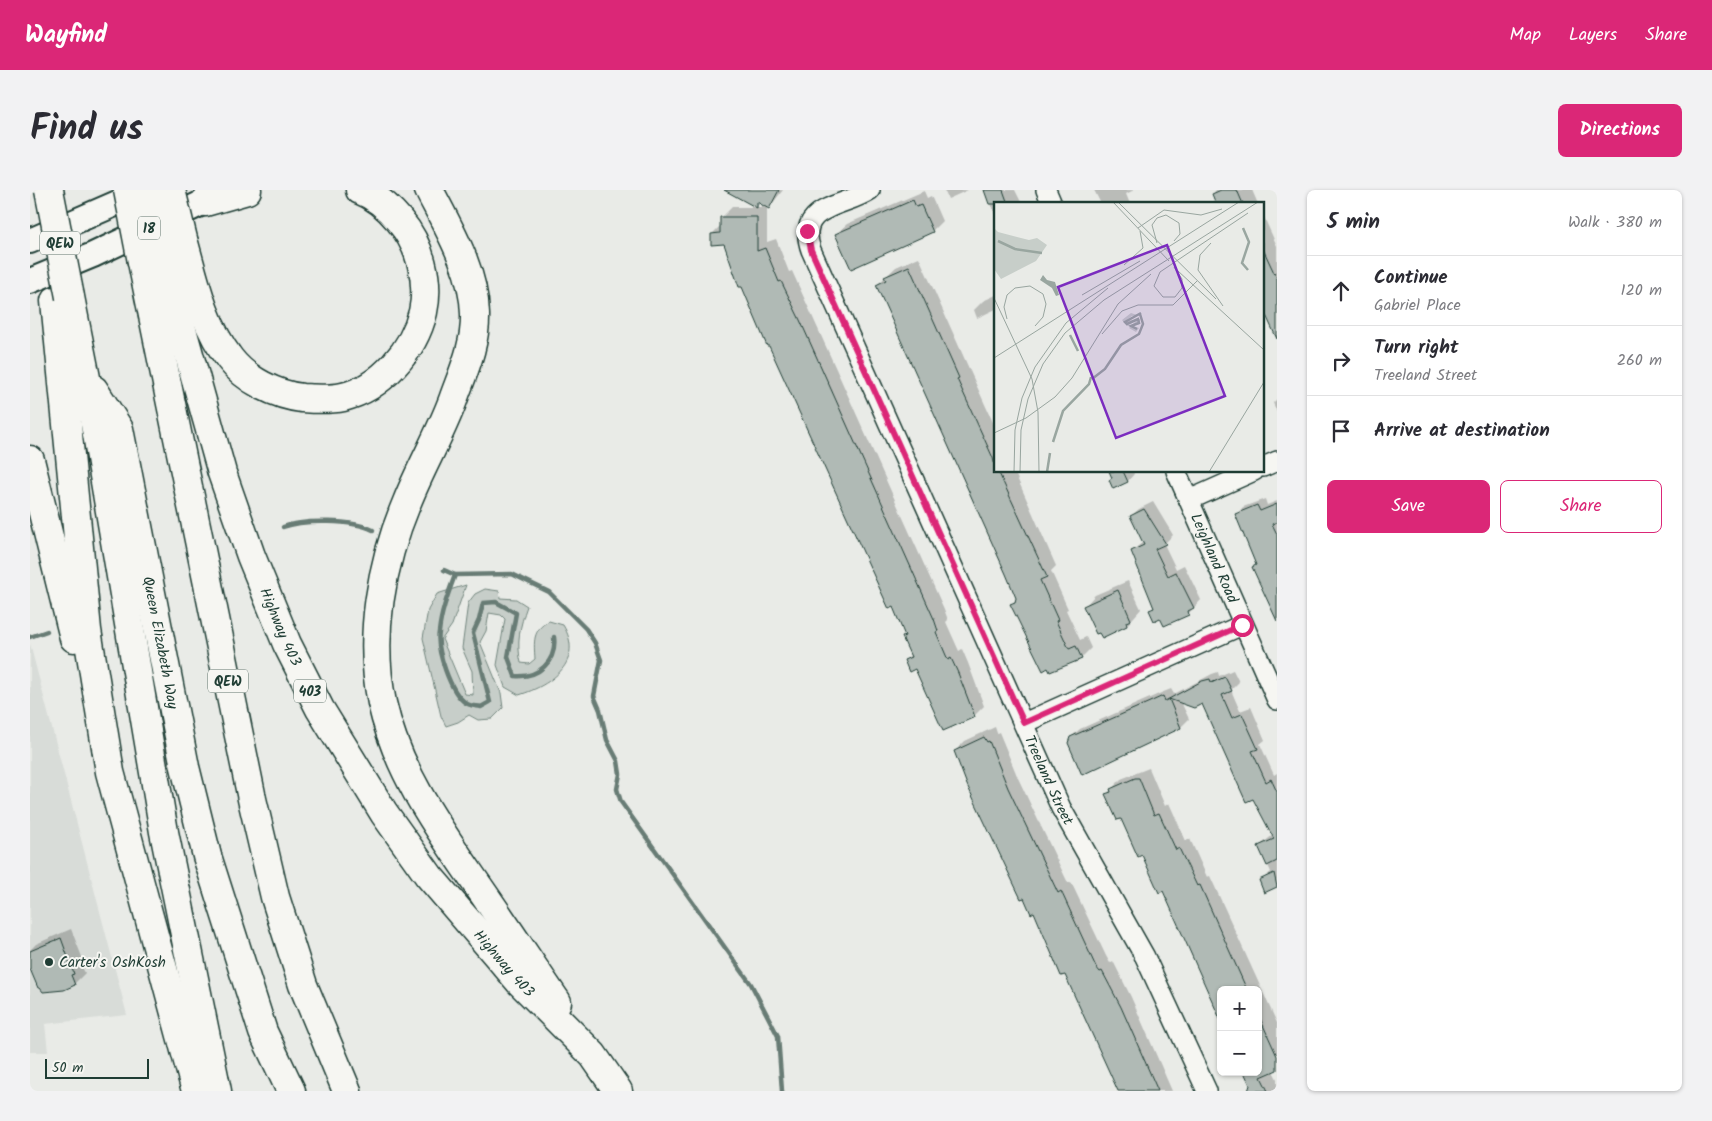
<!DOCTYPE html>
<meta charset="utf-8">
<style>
:root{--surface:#fff;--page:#f2f2f3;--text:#2b2b33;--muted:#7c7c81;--line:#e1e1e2;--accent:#db2777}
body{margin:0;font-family:Kalam,sans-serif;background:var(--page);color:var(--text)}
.controls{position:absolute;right:15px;bottom:15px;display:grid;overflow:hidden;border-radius:8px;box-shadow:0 1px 4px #0004}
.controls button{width:45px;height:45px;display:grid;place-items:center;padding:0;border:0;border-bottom:1px solid var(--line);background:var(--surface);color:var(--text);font:25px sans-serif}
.scale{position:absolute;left:15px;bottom:12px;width:104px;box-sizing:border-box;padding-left:5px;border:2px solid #1f3d34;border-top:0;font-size:14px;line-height:18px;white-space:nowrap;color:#1f3d34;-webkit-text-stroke:4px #f6f6f2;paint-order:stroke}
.stop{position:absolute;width:15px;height:15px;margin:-11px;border:4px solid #db2777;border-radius:50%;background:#fff}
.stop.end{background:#db2777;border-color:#fff;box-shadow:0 1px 5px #0008}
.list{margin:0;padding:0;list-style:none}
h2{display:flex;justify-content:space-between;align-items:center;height:65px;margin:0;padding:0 20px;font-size:21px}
h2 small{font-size:16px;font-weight:400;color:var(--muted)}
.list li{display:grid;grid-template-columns:32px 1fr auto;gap:15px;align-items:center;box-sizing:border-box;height:70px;padding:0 20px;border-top:1px solid var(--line)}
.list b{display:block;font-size:19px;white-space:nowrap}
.list p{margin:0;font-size:16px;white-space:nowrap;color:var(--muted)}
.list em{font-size:16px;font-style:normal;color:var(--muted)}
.actions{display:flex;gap:10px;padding:15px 20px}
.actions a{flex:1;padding:11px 0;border:1px solid var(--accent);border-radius:8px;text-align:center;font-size:18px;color:var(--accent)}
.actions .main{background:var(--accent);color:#fff}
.icon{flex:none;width:28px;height:28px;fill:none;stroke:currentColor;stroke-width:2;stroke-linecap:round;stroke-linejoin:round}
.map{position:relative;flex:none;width:1247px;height:901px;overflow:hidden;border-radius:8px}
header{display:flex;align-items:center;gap:30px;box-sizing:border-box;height:70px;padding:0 25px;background:var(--accent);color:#fff}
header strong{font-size:24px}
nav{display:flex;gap:28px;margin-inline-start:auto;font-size:18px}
.intro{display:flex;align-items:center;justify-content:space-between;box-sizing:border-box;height:120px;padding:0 30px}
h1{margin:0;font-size:35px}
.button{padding:12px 22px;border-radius:8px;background:var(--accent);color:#fff;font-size:18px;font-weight:700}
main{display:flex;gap:30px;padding:0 30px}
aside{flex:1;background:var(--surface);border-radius:8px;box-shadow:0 1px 4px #0004}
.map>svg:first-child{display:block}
.built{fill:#d8dcd8}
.green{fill:#c7cec9;stroke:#73867e}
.shadow{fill:#0003}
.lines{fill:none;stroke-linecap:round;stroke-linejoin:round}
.stream{stroke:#687c75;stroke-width:4.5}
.building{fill:#b0bab5;stroke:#1f3d34}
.minor-casing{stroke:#1f3d34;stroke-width:22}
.major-casing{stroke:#1f3d34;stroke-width:28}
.highway-casing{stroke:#1f3d34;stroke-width:31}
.minor{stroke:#f6f6f2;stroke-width:19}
.major{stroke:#f6f6f2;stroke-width:24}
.highway{stroke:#f6f6f2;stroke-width:28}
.highway-bridge-casing{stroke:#1f3d34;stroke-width:31;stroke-linecap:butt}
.highway-bridge{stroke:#f6f6f2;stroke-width:28}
.route{stroke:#db2777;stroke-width:6}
.poi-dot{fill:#1f3d34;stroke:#f6f6f2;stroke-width:2}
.labels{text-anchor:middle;stroke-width:4;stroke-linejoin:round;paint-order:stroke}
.shield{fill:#f6f6f2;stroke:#60746d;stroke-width:1}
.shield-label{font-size:14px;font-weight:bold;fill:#1f3d34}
.street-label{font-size:15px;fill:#1f3d34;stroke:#f6f6f2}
.poi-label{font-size:15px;fill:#1f3d34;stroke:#f6f6f2;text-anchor:start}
.inset-river{fill:none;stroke:#99a6a0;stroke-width:2.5}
.inset-road{fill:none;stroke:#98a59f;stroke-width:1}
.view{fill:#7b2cbf;fill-opacity:0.15;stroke:#7b2cbf;stroke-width:2.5}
.inset-edge{fill:none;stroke:#1f3d34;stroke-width:2.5}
</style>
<header>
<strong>Wayfind</strong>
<nav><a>Map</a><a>Layers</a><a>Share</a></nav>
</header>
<div class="intro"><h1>Find us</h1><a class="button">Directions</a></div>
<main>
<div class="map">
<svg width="1247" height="901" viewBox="0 0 1247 901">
<rect width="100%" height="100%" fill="#e9ebe7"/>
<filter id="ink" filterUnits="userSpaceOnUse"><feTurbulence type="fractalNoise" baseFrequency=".02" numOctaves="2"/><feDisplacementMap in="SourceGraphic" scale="10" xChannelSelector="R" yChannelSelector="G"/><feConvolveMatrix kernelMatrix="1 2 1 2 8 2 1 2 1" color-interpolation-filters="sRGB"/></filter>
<g filter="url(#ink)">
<path class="built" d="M0 454 97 825 15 834 18 862H0Z"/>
<path class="green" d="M436 395 422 435 412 449 435 504 443 505 442 481 432 458 438 413 445 404 455 399 469 401 470 408 486 409 497 416C490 436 486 452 491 473L499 474 505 469C504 452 502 440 519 431L533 435C555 471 522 495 489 505L475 497 467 475 475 429 471 425 459 423 456 441 450 452 471 503 473 518 462 529 448 530 439 525 428 532 416 536 411 526 393 448 398 420 407 404Z"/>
<g class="shadow">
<path d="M707 0H753L739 18 730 13 727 17Z"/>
<path d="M914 0H938L918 9Z"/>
<path d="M966 0H985L992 14H966V26L958 7Z"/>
<path d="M1064 0H1104L1096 4 1100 14H1071Z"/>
<path d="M1186 0H1222L1228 14H1188L1183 4Z"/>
<path d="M894 1 897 8 901 6 912 31 902 41 806 44 817 34Z"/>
<path d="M702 17H737V52L746 49 759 82 762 81 914 419 918 430 916 432 929 461 932 459 938 473 954 516 944 526 875 470 881 465 873 448 876 445 695 53 682 44 691 35V28Z"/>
<path d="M1233 25 1247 56V132L1233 115Z"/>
<path d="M889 67 966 239V281H984L1026 376 1021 381 1038 419 1036 420 1050 450 1056 447 1061 458 1051 468 1020 481 982 414 987 408 847 95 866 77Z"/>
<path d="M966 105V119L947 128 944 120 953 111Z"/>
<path d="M1247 209V222L1243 213Z"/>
<path d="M1080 281H1103L1104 284 1098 291 1084 298Z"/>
<path d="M1235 309 1237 315 1247 311V426L1206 325 1213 317Z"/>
<path d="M1123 312 1143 345 1134 354 1146 379 1154 375 1171 410 1158 424 1131 426 1121 420 1125 416 1102 361 1113 352 1101 326 1109 319Z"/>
<path d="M1098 391 1111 419 1097 435 1072 446 1055 416 1065 405Z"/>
<path d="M1203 480 1209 492 1201 500 1210 521 1221 517 1235 550 1230 554 1244 585 1247 583V696L1235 701 1230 691 1241 682 1229 656 1243 645 1173 512H1151L1159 529 1151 537 1053 583 1041 547 1050 539 1131 503 1141 499 1144 504 1182 484 1188 482 1189 486Z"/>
<path d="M965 537 967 543 969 542 988 588 1038 693 1041 692 1076 766 1080 773 1083 771 1101 807 1142 901H1089L1035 783 925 561 935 551Z"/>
<path d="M1119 578 1135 616 1139 613 1156 651 1160 649 1177 687 1180 686 1247 833V879L1243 881 1247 889V901H1219L1228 882V800H1191L1077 604 1091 589Z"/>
<path d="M41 739 54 772 51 775 55 783 44 794 0 776V760L6 754Z"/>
</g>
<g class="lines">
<g class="stream">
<path d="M253 337C274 329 323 330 343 340"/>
<path d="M414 380 425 385C418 404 411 422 409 442 406 459 420 503 436 513 439 516 446 516 451 517L460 512 443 443 449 430 453 413 466 412 486 423 478 467 485 486C508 488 527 472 524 447"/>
<path d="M425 385 482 384 519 402 556 439 565 453 571 470 564 506 570 520 577 550 588 571 590 584 587 599 591 612 721 794 748 846 752 901"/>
<path d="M0 447 17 441"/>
</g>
</g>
<g class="building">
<path d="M694 0H749L739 19 727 12V18Z"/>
<path d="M954 0H973L978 14H959Z"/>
<path d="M1191 0H1207L1213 14H1186L1182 4Z"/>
<path d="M883 10 886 17 891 15 903 42 821 79 805 44Z"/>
<path d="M690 27H727V61L735 58 749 92 751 91 770 130 904 429 908 441 906 442 918 470 921 468 928 483 945 527 913 541 885 479 879 482 874 470 881 467 872 447 875 446 863 417 859 419 739 156H737L712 97H709L694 54 681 55V44L690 43Z"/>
<path d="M1233 59 1247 89V149L1233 119Z"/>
<path d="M879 76 929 188 927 189 963 268 966 281H968L1017 387 1010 390 1028 430 1026 431 1039 459 1046 456 1052 469 1020 482 1018 478 1013 481 987 428 980 414 985 412 986 408 976 384 846 95 856 90 854 87Z"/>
<path d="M1079 281H1093L1098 292 1083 299 1079 290 1082 288Z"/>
<path d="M1247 314V332L1242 334 1247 344V431L1222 377 1226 375 1205 324 1227 315 1230 321Z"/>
<path d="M1114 319 1136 354 1125 359 1138 386 1146 382 1164 418 1158 421 1159 425 1134 436 1130 428 1124 431 1119 420 1124 418 1101 361 1114 355 1100 326Z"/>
<path d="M1088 400 1101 430 1096 432 1097 436 1072 448 1069 443 1066 444 1053 416Z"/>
<path d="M1195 487 1202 501 1192 505 1202 528 1212 524 1228 559 1222 561 1236 592 1241 589 1247 602V671L1237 676 1228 656 1244 649 1223 609 1216 612 1172 514 1164 518 1139 509 1151 538 1052 585 1038 553 1040 547 1122 511 1133 506 1135 511 1172 491 1180 489 1181 493Z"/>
<path d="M954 547 957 552 959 551 978 598 1028 703 1031 701 1066 777 1070 782 1072 781 1091 817 1128 901H1088L1035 785 1031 786 1004 722 1001 724 994 708 991 709 937 595 924 561Z"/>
<path d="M1105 588H1109L1124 625 1129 623 1146 660 1149 658 1167 696 1170 695 1217 800H1191V831L1133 701 1129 703 1112 665 1108 667 1091 629 1087 630 1075 604 1081 602 1080 599Z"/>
<path d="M1244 683 1247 697 1234 703 1229 690Z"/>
<path d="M31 748 44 784 41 785 45 795 34 800 13 802 10 798H8L0 779V761Z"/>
<path d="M1228 824 1247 866V880L1231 887 1238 901H1218L1220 895 1214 882H1228Z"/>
</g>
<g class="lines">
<g class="minor-casing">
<g id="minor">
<path id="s1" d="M840 0C813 18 765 15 781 60L1031 618 1115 767 1177 901"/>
<path d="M1016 0 1022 14"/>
<path d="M1233 277 1247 271"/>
<path id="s2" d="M1146 281 1247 510"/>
<path d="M1159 310 1224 281"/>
<path d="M994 533 1212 435"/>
</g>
</g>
<g class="major-casing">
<g id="major">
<path d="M0 51 115 1"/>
<path d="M0 91 63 65 191 4"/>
</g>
</g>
<g class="highway-casing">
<g id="highway">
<path d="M399 0C419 39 444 80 445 124 446 155 433 182 423 210 410 245 391 277 377 312 351 374 338 446 352 513 367 580 406 635 444 690 472 730 499 771 527 812"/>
<path d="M175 12 217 0"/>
<path d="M154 53C165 92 174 136 200 169 216 190 246 205 272 208 285 209 299 210 313 207 351 198 384 160 393 122 400 90 390 54 369 30 358 17 346 6 330 0"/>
<path id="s3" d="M131 64 192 283 221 366 257 454 290 519 354 623 399 686 489 791 563 865 588 901"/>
<path d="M112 72 222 609 245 707 273 795 317 901"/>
<path d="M40 107 67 244 134 642 187 901"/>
<path d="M25 111 57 440 80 582 166 901"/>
<path id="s4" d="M64 200 89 239 155 577 177 666 233 842 261 901"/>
<path d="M0 270 44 448"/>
</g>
</g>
<use href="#minor" class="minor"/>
<use href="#major" class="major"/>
<use href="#highway" class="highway"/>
<g class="highway-bridge-casing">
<g id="highway-bridge">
<path d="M19 0 40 107"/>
<path d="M98 0 112 72"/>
<path d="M115 0 131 64"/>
<path d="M141 0 154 53"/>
</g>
</g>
<use href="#highway-bridge" class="highway-bridge"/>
</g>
</g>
<g class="lines" filter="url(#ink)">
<path class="route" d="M777 41 781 60 994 533 1212 435"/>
</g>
<circle class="poi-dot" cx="19" cy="772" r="5"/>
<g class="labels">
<g class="shield">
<rect x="108" y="26.5" width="22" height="23" rx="4"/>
<rect x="10" y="41.5" width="40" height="23" rx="4"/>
<rect x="178" y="479.5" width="40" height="23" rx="4"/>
<rect x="264" y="489.5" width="32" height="23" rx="4"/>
</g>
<g class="shield-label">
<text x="119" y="43">18</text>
<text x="30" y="58">QEW</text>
<text x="198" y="496">QEW</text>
<text x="280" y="506">403</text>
</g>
<g class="street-label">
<text dy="5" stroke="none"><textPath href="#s2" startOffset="95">Leighland Road</textPath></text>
<text dy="5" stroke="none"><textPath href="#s3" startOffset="392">Highway 403</textPath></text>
<text dy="5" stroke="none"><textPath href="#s4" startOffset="264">Queen Elizabeth Way</textPath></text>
<text dy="5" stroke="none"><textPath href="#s1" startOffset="678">Treeland Street</textPath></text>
<text dy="5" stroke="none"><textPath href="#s3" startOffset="798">Highway 403</textPath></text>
</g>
<g class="poi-label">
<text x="29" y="777">Carter's OshKosh</text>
</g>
</g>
<g transform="translate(964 12)">
<rect width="270" height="270" fill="#e9ebe7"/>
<path d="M0 26 4 30 35 38 43 36 53 43 42 59 7 77 0 67ZM137 111 146 114H138L132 119 146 117V122L139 124 145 126 142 130 135 126 143 118 133 124 128 118Z" fill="#c7cec9"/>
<path d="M49 73 53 78 61 80 65 93 62 94 58 86 46 78Z" fill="#99a6a0"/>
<path class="inset-river" d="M249 26 255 40 248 61 254 68M4 39 21 47 48 51M143 127 137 124 145 121 144 117 133 122 131 120 147 111M76 133 84 149M98 177 111 167 127 143 145 132 149 122 146 112M59 240 69 209 95 182 97 175M53 270 56 251"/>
<path class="inset-road" d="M119 0 175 59M124 0 222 97M144 26 170 8 207 13 228 7M163 41 158 23 163 16 172 13 185 21 186 32 180 39M217 41 206 53 204 68 229 104M130 63 149 46 146 29M180 65 188 77V86L181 95H169L160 84 166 70 254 11M184 69 270 148M88 93 146 59M0 96 38 177 44 210 45 270M13 117 10 105 13 93 21 86 36 84 49 92 52 102 49 115 41 124M108 132 128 109 144 103H179L203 79M0 156 245 0M0 231 32 216 61 195 78 176 124 102 157 72M20 270 21 228 28 196 41 165 72 121 114 86M26 270 27 228 34 197 49 162 71 131 110 98 264 0M215 270 270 180"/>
<path class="view" d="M173 43 231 194 122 236 64 85Z"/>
<rect width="270" height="270" class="inset-edge"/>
</g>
</svg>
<div class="controls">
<button>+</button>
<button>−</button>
</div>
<div class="scale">50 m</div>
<div class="stop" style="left:1212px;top:435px"></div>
<div class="stop end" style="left:777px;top:41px"></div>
</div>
<aside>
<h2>5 min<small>Walk · 380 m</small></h2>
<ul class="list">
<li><svg class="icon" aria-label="ahead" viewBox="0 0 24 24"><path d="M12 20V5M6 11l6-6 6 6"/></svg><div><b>Continue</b><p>Gabriel Place</p></div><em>120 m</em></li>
<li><svg class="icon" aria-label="right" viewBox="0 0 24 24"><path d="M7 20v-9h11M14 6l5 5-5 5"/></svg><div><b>Turn right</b><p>Treeland Street</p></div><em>260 m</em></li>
<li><svg class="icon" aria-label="arrive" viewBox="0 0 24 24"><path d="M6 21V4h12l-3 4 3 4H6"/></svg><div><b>Arrive at destination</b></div></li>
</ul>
<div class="actions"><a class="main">Save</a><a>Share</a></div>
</aside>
</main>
